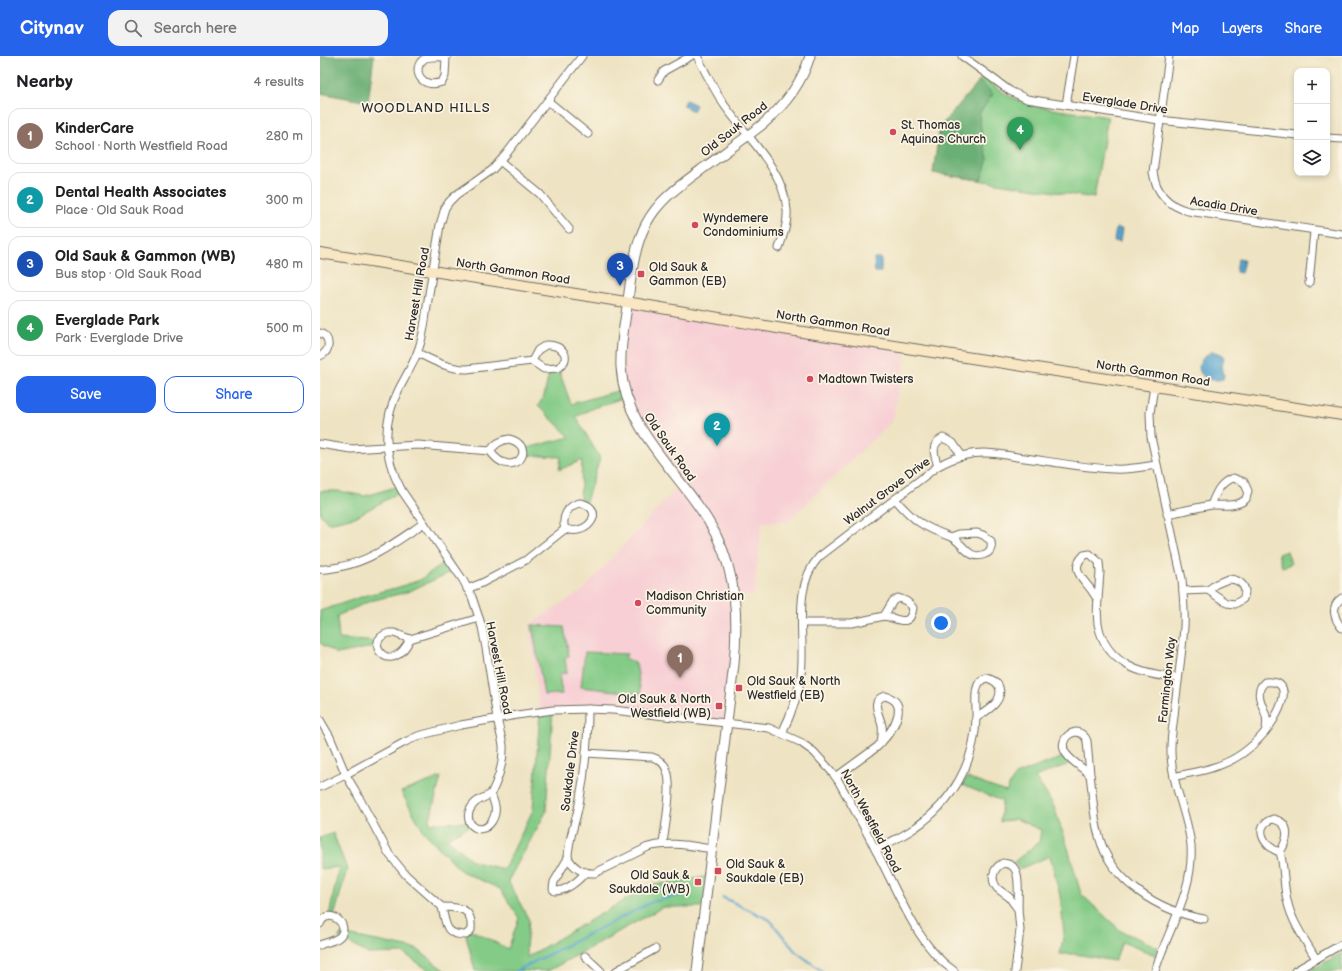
<!DOCTYPE html>
<meta charset="utf-8">
<style>
:root{--surface:#fff;--page:#f2f2f2;--text:#202124;--muted:#757577;--line:#e0e0e0;--accent:#2563eb}
body{margin:0;font-family:"Balsamiq Sans",sans-serif;background:var(--page);color:var(--text)}
.controls{position:absolute;right:12px;top:12px;display:grid;overflow:hidden;border-radius:8px;box-shadow:0 2px 6px #0003}
.controls button{width:36px;height:36px;display:grid;place-items:center;padding:0;border:0;border-bottom:1px solid var(--line);background:var(--surface);color:var(--text);font:20px sans-serif}
.you{position:absolute;left:621px;top:567px;width:14px;height:14px;margin:-10px;border:3px solid #fff;border-radius:50%;background:#1a73e8;box-shadow:0 0 0 6px #1a73e833}
.badge{display:grid;place-items:center;width:26px;height:26px;border-radius:50%;background:var(--accent);color:#fff;font-size:13px;font-weight:700}
.pin{position:absolute;translate:-50% -33px;filter:drop-shadow(0 1px 2px #0008)}
.pin::after{content:'';position:absolute;top:21px;width:14px;height:12px;background:inherit;clip-path:polygon(0 0,100% 0,50% 100%)}
.list{margin:0;padding:0;list-style:none}
h2{display:flex;justify-content:space-between;align-items:center;height:52px;margin:0;padding:0 16px;font-size:17px}
h2 small{font-size:13px;font-weight:400;color:var(--muted)}
.list li{display:grid;grid-template-columns:26px 1fr auto;gap:12px;align-items:center;box-sizing:border-box;height:56px;margin:0 8px 8px;padding:0 8px;border:1px solid var(--line);border-radius:12px}
.list b{display:block;font-size:15px;white-space:nowrap}
.list p{margin:0;font-size:13px;white-space:nowrap;color:var(--muted)}
.list em{font-size:13px;font-style:normal;color:var(--muted)}
.actions{display:flex;gap:8px;padding:12px 16px}
.actions a{flex:1;padding:9px 0;border:1px solid var(--accent);border-radius:12px;text-align:center;font-size:14px;color:var(--accent)}
.actions .main{background:var(--accent);color:#fff}
.icon{flex:none;width:22px;height:22px;fill:none;stroke:currentColor;stroke-width:2;stroke-linecap:round;stroke-linejoin:round}
.map{position:relative;flex:none;width:1022px;height:915px;overflow:hidden}
header{display:flex;align-items:center;gap:24px;box-sizing:border-box;height:56px;padding:0 20px;background:var(--accent);color:#fff}
header strong{font-size:19px}
nav{display:flex;gap:22px;margin-inline-start:auto;font-size:14px}
.search{width:280px;height:36px;background:var(--page);display:flex;align-items:center;gap:10px;box-sizing:border-box;padding:0 14px;border-radius:12px;color:var(--muted);font-size:15px}
main{display:flex}
aside{flex:1;background:var(--surface)}
.map>svg:first-child{display:block}
.built{fill:#f7cfd4}
.green{fill:#84cb87;stroke:#587b59}
.forest{fill:#6baf74;stroke:#4b6d50}
.water{fill:#54a3ce;stroke:#40677c}
.lines{fill:none;stroke-linecap:round;stroke-linejoin:round}
.stream{stroke:#54a3ce;stroke-width:2}
.minor-casing{stroke:#6f6b60;stroke-width:9}
.tertiary-casing{stroke:#6f6b60;stroke-width:11}
.secondary-casing{stroke:#6f6b60;stroke-width:12}
.minor{stroke:#fff;stroke-width:7}
.tertiary{stroke:#fff;stroke-width:9}
.secondary{stroke:#f9e7c3;stroke-width:10}
.poi-dot{fill:#d1495b;stroke:#fcf5e5;stroke-width:1.5}
.labels{text-anchor:middle;stroke-width:3.5;stroke-linejoin:round;paint-order:stroke}
.street-label{font-size:12px;fill:#2b2b2b;stroke:#fcf5e5}
.poi-label{font-size:12px;fill:#2b2b2b;stroke:#fcf5e5;text-anchor:start}
.neighbourhood-label{font-size:13px;letter-spacing:1px;fill:#2b2b2b;stroke:#fcf5e5}
</style>
<header>
<strong>Citynav</strong>
<div class="search"><svg class="icon" aria-label="search" viewBox="0 0 24 24"><circle cx="10" cy="10" r="6"/><path d="M15 15l6 6"/></svg>Search here</div>
<nav><a>Map</a><a>Layers</a><a>Share</a></nav>
</header>
<main>
<aside>
<h2>Nearby<small>4 results</small></h2>
<ul class="list">
<li><span class="badge" style="background:#8d6e63">1</span><div><b>KinderCare</b><p>School · North Westfield Road</p></div><em>280 m</em></li>
<li><span class="badge" style="background:#0f9aa8">2</span><div><b>Dental Health Associates</b><p>Place · Old Sauk Road</p></div><em>300 m</em></li>
<li><span class="badge" style="background:#1a4fb4">3</span><div><b>Old Sauk &amp; Gammon (WB)</b><p>Bus stop · Old Sauk Road</p></div><em>480 m</em></li>
<li><span class="badge" style="background:#2e9e5b">4</span><div><b>Everglade Park</b><p>Park · Everglade Drive</p></div><em>500 m</em></li>
</ul>
<div class="actions"><a class="main">Save</a><a>Share</a></div>
</aside>
<div class="map">
<svg width="1022" height="915" viewBox="0 0 1022 915">
<rect width="100%" height="100%" fill="#fcf5e5"/>
<filter id="ink" filterUnits="userSpaceOnUse"><feTurbulence type="fractalNoise" baseFrequency=".025" numOctaves="2"/><feDisplacementMap in="SourceGraphic" scale="8" xChannelSelector="R" yChannelSelector="G"/><feConvolveMatrix kernelMatrix="1 2 1 2 8 2 1 2 1" color-interpolation-filters="sRGB"/></filter>
<filter id="wash" filterUnits="userSpaceOnUse"><feTurbulence type="fractalNoise" baseFrequency=".012" numOctaves="4" result="noise"/><feDisplacementMap in="SourceGraphic" scale="16" xChannelSelector="R" yChannelSelector="G"/><feGaussianBlur stdDeviation="0.9" result="paint"/><feColorMatrix in="noise" values="0 0 0 0 0 0 0 0 0 0 0 0 0 0 0 0 0 1.4 0 .05"/><feComposite in="paint" operator="in"/></filter>
<g filter="url(#wash)">
<rect width="100%" height="100%" fill="#eee3c2"/>
<path class="built" d="M308 247 587 292 572 365 467 466H442L434 540 415 538 407 667 293 654 220 656 209 569 263 534 361 427 323 377 302 322Z"/>
<g class="green">
<path d="M663 21C672 28 680 35 691 41 717 54 759 56 788 61L774 142 613 117 620 71Z"/>
<path d="M238 312 251 348 304 333 306 341 273 352 256 361 280 402 265 448 260 447 262 404 239 414 241 401 203 399V393L250 381 218 350 224 340 230 313Z"/>
<path d="M79 430 82 435 35 461 8 467 0 458V435H18L45 440Z"/>
<path d="M967 495 971 508 962 511 958 498Z"/>
<path d="M129 503 136 514 87 536 50 545 17 560 19 583 58 586V590L17 598 0 587V555L47 539 76 532 100 524Z"/>
<path d="M212 569 244 571 249 600 245 602 247 617 239 618 242 638 224 639Z"/>
<path d="M265 596 307 598 305 602 316 607 321 638 261 631Z"/>
<path d="M233 654 226 756 188 825 209 864 206 891 207 901 329 830 389 820 385 851H343L228 915H155L146 879 151 874 188 893 199 862 180 833 141 815 104 776 81 736 121 721 109 767 149 766 152 769 127 782 154 806 184 813 213 754 220 656Z"/>
<path d="M743 701 749 708 715 721 733 748 748 792 761 838 801 875 838 891 835 899 802 886 795 905 755 898H740L744 877 740 840 730 800 699 813 694 806 719 786 721 774 696 763 680 766 682 745 642 729 647 722 686 736 695 719Z"/>
<path d="M13 777 27 813 14 861 9 860 19 811 0 813V782Z"/>
<path d="M22 878 97 893 125 915H110L83 897 48 898 18 881Z"/>
<path d="M1022 897V915H989Z"/>
</g>
<g class="forest">
<path d="M0 0H54L48 46 0 37Z"/>
<path d="M659 25 673 38 659 58 662 81 668 103 661 124 613 117 620 71Z"/>
</g>
<g class="water">
<path d="M366 44 376 49 373 55 363 50Z"/>
<path d="M796 172 802 173 800 186 794 185Z"/>
<path d="M554 202H561V216H555Z"/>
<path d="M918 203 924 204 921 217 916 216Z"/>
<path d="M891 296C897 296 900 297 904 301L902 309 904 320 903 323C882 329 868 309 891 296Z"/>
</g>
<g class="lines">
<g class="stream">
<path d="M402 841 450 864 475 895 502 915"/>
<path d="M196 915 332 846 369 837"/>
</g>
</g>
</g>
<g filter="url(#ink)">
<g class="lines">
<g class="minor-casing">
<g id="minor">
<path d="M377 0C386 17 394 34 405 50 427 81 464 114 467 154 468 167 463 180 459 192"/>
<path d="M642 0 690 35 707 43 839 64 977 79"/>
<path d="M849 0 833 116C836 137 849 150 868 155L1022 178"/>
<path d="M126 1C120 1 109 0 104 3 91 12 100 34 122 26L125 20 126 1 127 0"/>
<path d="M338 24 344 15 371 0"/>
<path d="M228 45 268 78"/>
<path d="M746 49 754 0"/>
<path d="M1007 82 1022 83"/>
<path d="M180 105 220 138 249 173"/>
<path d="M989 227 994 175"/>
<path d="M0 277C11 281 11 295 0 300"/>
<path d="M226 289C241 288 254 301 238 312L224 313 212 305 218 294Z"/>
<path d="M98 297C113 305 129 313 147 313L212 305"/>
<path d="M834 330 830 357 831 381 862 523C863 539 865 555 864 571 862 597 858 624 855 650 854 664 851 678 851 692 850 727 868 757 871 790 874 835 848 873 835 915"/>
<path d="M189 383C214 389 201 415 182 406 177 404 173 399 170 395 175 388 180 384 189 383Z"/>
<path d="M0 388 31 393 98 389 170 395"/>
<path d="M618 410C614 399 610 388 623 382L633 387 642 400"/>
<path d="M913 422 924 426 928 435 926 443C918 451 901 449 891 449 896 437 900 426 913 422Z"/>
<path d="M575 443C594 465 603 471 631 481"/>
<path d="M260 447C282 451 274 471 258 474 254 475 249 474 245 473 241 461 248 449 260 447Z"/>
<path d="M847 458 891 449"/>
<path d="M657 477 663 479 671 485C672 491 671 496 665 498 649 506 643 486 631 481L639 478Z"/>
<path d="M770 498 779 506 780 516 778 543C775 541 774 538 772 535 763 522 749 514 764 499Z"/>
<path d="M0 513C6 514 12 512 19 511 52 505 77 485 104 467"/>
<path d="M908 523C920 523 929 531 923 543L915 548 907 547 888 534 896 528Z"/>
<path d="M147 533 162 527 206 504 245 473"/>
<path d="M863 535 888 534"/>
<path d="M578 542C585 544 589 546 593 552 590 573 577 562 564 560L573 545Z"/>
<path d="M1022 542C1010 550 1014 563 1022 572"/>
<path d="M778 543C777 552 777 560 778 568 786 609 822 619 858 622"/>
<path d="M482 567H532L564 560"/>
<path d="M69 577H74L90 583C71 624 41 584 69 577Z"/>
<path d="M90 583 159 562"/>
<path d="M667 622C672 624 677 625 679 631 684 646 666 655 656 662 657 651 651 624 667 622Z"/>
<path d="M945 626C980 622 956 663 945 676 947 671 947 666 946 660 943 649 933 636 945 626Z"/>
<path d="M565 640C591 646 573 674 561 687 562 681 563 675 562 670 560 659 549 644 565 640Z"/>
<path d="M0 664 10 681 26 719 35 734 69 798 86 819 122 851"/>
<path d="M756 676C762 677 765 679 767 685L770 719C763 712 754 707 748 700 739 690 744 678 756 676Z"/>
<path d="M462 677C471 659 478 640 481 619 486 580 471 532 499 501L618 410C627 405 636 401 646 399 663 395 681 398 697 401 729 405 762 412 794 413 808 414 822 411 836 409"/>
<path d="M266 697 332 701C339 703 345 708 347 715 353 730 345 771 343 787"/>
<path d="M770 719C773 739 773 760 779 780 791 826 839 855 884 863"/>
<path d="M516 721 557 691 561 687"/>
<path d="M854 721C867 717 881 716 894 711 915 705 931 693 945 676"/>
<path d="M0 731 21 721 85 686 98 680 117 675 141 669 197 659 233 654 268 653 293 654 449 672 480 686 494 696 512 716 519 726C531 748 544 770 555 793 577 833 596 889 634 915"/>
<path d="M171 738C179 722 184 707 183 689L177 662 166 592 162 571 152 541 143 524 82 435C63 401 61 368 79 333 88 316 98 300 102 281 105 269 106 256 108 244 112 219 116 194 120 169L125 152 129 146 136 139 172 114 187 97 262 0"/>
<path d="M171 738C175 748 178 755 172 765 160 784 137 764 155 747 159 743 166 741 171 738Z"/>
<path d="M953 763C972 767 968 784 960 796 944 792 932 769 953 763Z"/>
<path d="M556 794C569 786 584 780 596 771 632 746 655 707 656 662"/>
<path d="M960 796C965 813 963 831 968 848 973 868 986 885 996 903"/>
<path d="M248 802C254 812 263 818 275 817L328 791C349 785 371 790 392 793"/>
<path d="M248 802C248 783 256 766 259 748 265 717 268 685 268 653"/>
<path d="M248 802 234 826 233 833 235 835C247 835 258 825 266 816"/>
<path d="M683 807C687 808 692 808 694 812 700 818 698 844 698 853 695 849 692 846 690 842 686 838 681 836 677 832 670 823 673 812 683 807Z"/>
<path d="M122 851C140 851 153 852 151 874L146 879C125 879 126 869 122 851Z"/>
<path d="M0 868C7 849 34 870 18 882 12 886 6 886 0 889"/>
<path d="M265 900 281 915"/>
<path d="M296 915 335 893"/>
<path d="M695 915 700 874 698 853"/>
<path d="M975 915 1022 888"/>
</g>
</g>
<g class="tertiary-casing">
<path id="tertiary" d="M377 915 414 608C418 564 417 520 396 479 367 421 305 379 301 311 300 290 304 271 307 251 311 224 313 193 326 168 339 143 363 127 385 111 404 97 424 83 443 68 464 50 482 27 490 0"/>
</g>
<g class="secondary-casing">
<path id="secondary" d="M0 197 318 248 463 273 1022 359"/>
</g>
<use href="#minor" class="minor"/>
<use href="#tertiary" class="tertiary"/>
<use href="#secondary" class="secondary"/>
</g>
</g>
<g class="poi-dot">
<circle cx="573" cy="76" r="4"/>
<circle cx="375" cy="169" r="4"/>
<rect x="317" y="214" width="8" height="8" rx="2"/>
<circle cx="490" cy="323" r="4"/>
<circle cx="318" cy="547" r="4"/>
<rect x="415" y="628" width="8" height="8" rx="2"/>
<rect x="395" y="646" width="8" height="8" rx="2"/>
<rect x="394" y="811" width="8" height="8" rx="2"/>
<rect x="374" y="822" width="8" height="8" rx="2"/>
</g>
<g class="labels">
<g class="street-label">
<text transform="translate(805 47) rotate(9)" y="4">Everglade Drive</text>
<text transform="translate(414 73) rotate(-38)" y="4">Old Sauk Road</text>
<text transform="translate(904 150) rotate(9)" y="4">Acadia Drive</text>
<text transform="translate(193 215) rotate(9)" y="4">North Gammon Road</text>
<text transform="translate(97 238) rotate(-80)" y="4">Harvest Hill Road</text>
<text transform="translate(513 267) rotate(9)" y="4">North Gammon Road</text>
<text transform="translate(833 317) rotate(9)" y="4">North Gammon Road</text>
<text transform="translate(350 391) rotate(55)" y="4">Old Sauk Road</text>
<text transform="translate(567 435) rotate(-37)" y="4">Walnut Grove Drive</text>
<text transform="translate(179 612) rotate(79)" y="4">Harvest Hill Road</text>
<text transform="translate(847 624) rotate(-84)" y="4">Farmington Way</text>
<text transform="translate(250 715) rotate(-83)" y="4">Saukdale Drive</text>
<text transform="translate(551 765) rotate(62)" y="4">North Westfield Road</text>
</g>
<g class="poi-label">
<text x="581" y="73">St. Thomas<tspan x="581" dy="14">Aquinas Church</tspan></text>
<text x="383" y="166">Wyndemere<tspan x="383" dy="14">Condominiums</tspan></text>
<text x="329" y="215">Old Sauk &amp;<tspan x="329" dy="14">Gammon (EB)</tspan></text>
<text x="498" y="327">Madtown Twisters</text>
<text x="326" y="544">Madison Christian<tspan x="326" dy="14">Community</tspan></text>
<text x="427" y="629">Old Sauk &amp; North<tspan x="427" dy="14">Westfield (EB)</tspan></text>
<text x="391" y="647" text-anchor="end">Old Sauk &amp; North<tspan x="391" dy="14">Westfield (WB)</tspan></text>
<text x="406" y="812">Old Sauk &amp;<tspan x="406" dy="14">Saukdale (EB)</tspan></text>
<text x="370" y="823" text-anchor="end">Old Sauk &amp;<tspan x="370" dy="14">Saukdale (WB)</tspan></text>
</g>
<g class="neighbourhood-label">
<text x="106" y="56">WOODLAND HILLS</text>
</g>
</g>
</svg>
<div class="controls">
<button>+</button>
<button>−</button>
<button><svg class="icon" aria-label="layers" viewBox="0 0 24 24"><path d="M12 4l9 5-9 5-9-5zM3 14l9 5 9-5"/></svg></button>
</div>
<div class="you"></div>
<div class="pin badge" style="left:360px;top:622px;background:#8d6e63">1</div>
<div class="pin badge" style="left:397px;top:390px;background:#0f9aa8">2</div>
<div class="pin badge" style="left:300px;top:230px;background:#1a4fb4">3</div>
<div class="pin badge" style="left:700px;top:94px;background:#2e9e5b">4</div>
</div>
</main>
